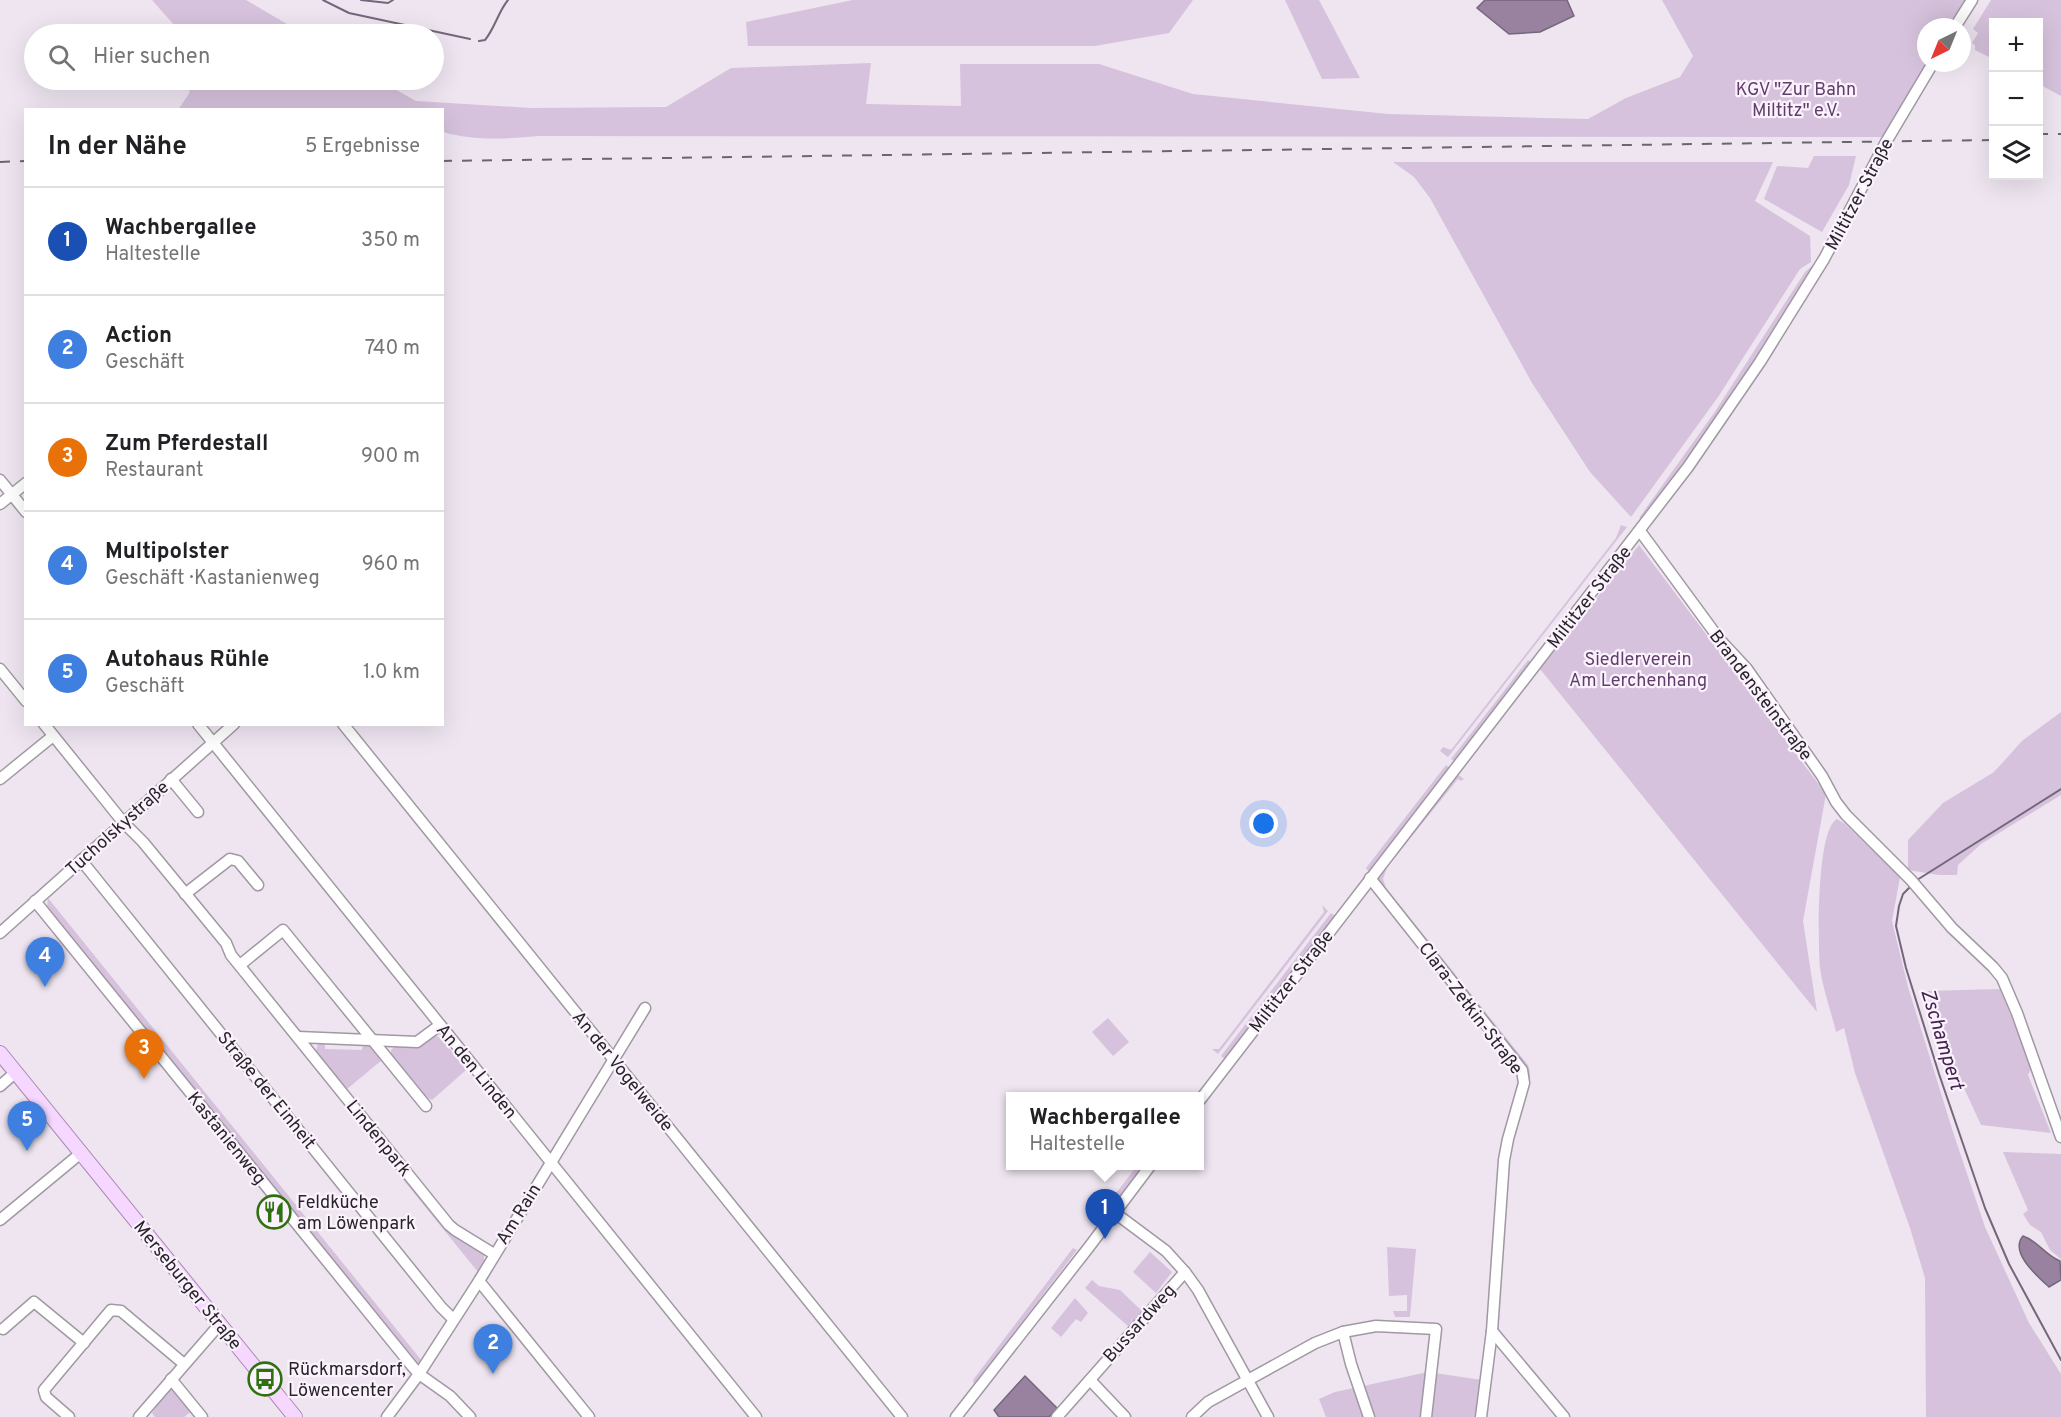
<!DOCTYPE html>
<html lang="de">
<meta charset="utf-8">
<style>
:root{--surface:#fff;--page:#f6f6f6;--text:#202124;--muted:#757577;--line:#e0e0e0;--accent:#db2777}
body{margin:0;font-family:Overpass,sans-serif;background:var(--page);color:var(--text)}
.controls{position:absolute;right:18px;top:18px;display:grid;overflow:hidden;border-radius:0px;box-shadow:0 6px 24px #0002}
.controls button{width:54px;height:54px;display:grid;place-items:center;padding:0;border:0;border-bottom:2px solid var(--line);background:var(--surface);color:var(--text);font:30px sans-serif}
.compass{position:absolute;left:1917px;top:18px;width:54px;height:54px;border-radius:50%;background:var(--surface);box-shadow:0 6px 24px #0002;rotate:223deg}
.you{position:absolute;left:1264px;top:824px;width:21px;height:21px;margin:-15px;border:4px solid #fff;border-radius:50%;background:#1a73e8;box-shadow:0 0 0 9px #1a73e833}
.badge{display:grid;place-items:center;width:39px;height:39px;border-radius:50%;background:var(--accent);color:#fff;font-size:20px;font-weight:700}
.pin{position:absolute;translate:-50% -50px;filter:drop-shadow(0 2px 3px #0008)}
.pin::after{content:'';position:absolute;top:32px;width:21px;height:18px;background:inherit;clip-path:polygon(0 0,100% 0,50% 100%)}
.popup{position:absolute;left:1006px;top:1092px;width:198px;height:78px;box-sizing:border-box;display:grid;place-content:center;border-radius:0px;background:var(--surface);filter:drop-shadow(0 2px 4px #0005);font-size:20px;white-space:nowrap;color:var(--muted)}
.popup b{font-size:22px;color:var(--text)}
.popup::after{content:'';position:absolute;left:50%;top:100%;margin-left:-12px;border:12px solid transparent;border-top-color:var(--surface)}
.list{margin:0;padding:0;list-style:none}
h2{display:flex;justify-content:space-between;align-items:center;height:78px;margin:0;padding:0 24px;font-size:26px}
h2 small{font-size:20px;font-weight:400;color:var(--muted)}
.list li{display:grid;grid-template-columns:39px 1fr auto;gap:18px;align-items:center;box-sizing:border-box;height:108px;padding:0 24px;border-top:2px solid var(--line)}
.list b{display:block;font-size:22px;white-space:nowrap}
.list p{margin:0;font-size:20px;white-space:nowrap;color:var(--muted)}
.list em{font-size:20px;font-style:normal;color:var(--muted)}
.icon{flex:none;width:33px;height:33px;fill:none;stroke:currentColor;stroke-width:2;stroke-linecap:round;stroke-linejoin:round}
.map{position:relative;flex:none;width:2061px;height:1417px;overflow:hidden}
.search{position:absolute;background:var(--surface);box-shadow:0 6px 24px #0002;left:24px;top:24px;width:420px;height:66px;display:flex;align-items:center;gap:15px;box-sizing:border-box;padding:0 21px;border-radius:33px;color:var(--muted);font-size:22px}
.panel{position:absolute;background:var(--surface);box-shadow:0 6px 24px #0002;left:24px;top:108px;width:420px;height:618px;border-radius:0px}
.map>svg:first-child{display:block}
.green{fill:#d6c2dc}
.water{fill:#98829f;stroke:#76667c;stroke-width:1.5}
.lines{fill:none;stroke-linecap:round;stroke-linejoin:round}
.stream{stroke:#76667c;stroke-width:2}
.minor-casing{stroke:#a098a2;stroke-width:13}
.major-casing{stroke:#aa88b4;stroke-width:16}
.minor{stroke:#fff;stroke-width:10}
.major{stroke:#f6d7ff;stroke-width:14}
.rail{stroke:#6b666c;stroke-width:2;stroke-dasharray:10 10;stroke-linecap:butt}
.labels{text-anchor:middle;stroke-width:4.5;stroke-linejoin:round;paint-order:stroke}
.park-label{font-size:18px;fill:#5f3e69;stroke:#fbf2fe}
.street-label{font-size:18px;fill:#282529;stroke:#fbf2fe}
.poi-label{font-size:18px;fill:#282529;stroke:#fbf2fe;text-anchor:start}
.water-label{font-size:20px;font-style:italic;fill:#44244d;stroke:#fbf2fe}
</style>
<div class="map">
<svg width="2061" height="1417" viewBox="0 0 2061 1417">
<rect width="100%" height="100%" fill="#eee5f0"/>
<g class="green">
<path d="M152 0H246L304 34H182Z"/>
<path d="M853 0H1193L1169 33 1095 46H748L746 22Z"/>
<path d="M1285 0H1319L1360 78 1322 79Z"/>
<path d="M1662 0H1969L1952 27H1926V63H1930L1883 137 539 136C506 139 474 141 443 132L442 110H178L190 92 180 80H379L416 101 531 108 666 107 731 68 871 63 866 104 961 106 960 64H1099L1193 94 1388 114 1588 119 1626 98 1680 77 1693 56Z"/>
<path d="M1991 0H2061V96L2039 84 2038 22H1994L1993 59 1975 50V45L1972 43 1978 33 1973 29Z"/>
<path d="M1814 156H1856L1849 185 1822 232 1764 199 1777 166 1808 168Z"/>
<path d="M1393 162H1773L1755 201 1810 236 1811 262 1800 269 1718 397 1631 517 1590 472 1532 383 1430 198 1414 177Z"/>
<path d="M1813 265H1815C1761 352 1706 437 1643 518H1639L1714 413 1805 272Z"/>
<path d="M1621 525 1627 527 1448 757 1440 751 1443 747 1451 750 1616 538Z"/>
<path d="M1639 545 1826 794 1803 921 1817 1012 1540 669Z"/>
<path d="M1528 660 1532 663 1455 762 1451 759Z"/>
<path d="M2061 712V795L1981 844 1958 865 1957 875H1939L1908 870V840L1943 803 1994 772 2022 741Z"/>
<path d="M1446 765 1450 768 1369 872 1366 868Z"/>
<path d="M1457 774 1464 779 1461 781 1458 779 1387 867 1383 879 1386 888 1528 1065C1536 1085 1520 1109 1515 1128 1505 1162 1506 1199 1504 1234L1501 1231 1504 1180 1510 1140 1527 1083 1525 1070 1378 881 1379 874 1385 865Z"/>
<path d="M1837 819 1845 824 1900 877 1892 921 1908 987 1953 1132 1985 1227 2029 1323 2061 1374V1417H1926L1925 1278 1910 1228 1855 1073 1844 1028 1836 1032C1831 1011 1823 989 1820 968 1818 944 1816 830 1837 819Z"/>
<path d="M48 898 422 1361 418 1363 412 1360 50 911 47 905Z"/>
<path d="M1322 905 1328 911 1218 1054 1212 1049H1219L1324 912Z"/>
<path d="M1331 913 1335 916 1225 1059 1221 1056Z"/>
<path d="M2000 989 2032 1067 2028 1075 2051 1133 1981 1125 1952 1062 1927 991Z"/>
<path d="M1108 1018 1129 1042 1113 1056 1092 1032Z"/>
<path d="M437 1036 443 1040 466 1070 432 1100 419 1094 391 1056V1050L395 1046 420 1047 433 1037Z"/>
<path d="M325 1042V1049L362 1050 363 1044C373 1044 377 1053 382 1060L347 1089 316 1051 318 1043Z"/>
<path d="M349 1105 450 1229 484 1253V1262L478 1272 345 1108Z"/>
<path d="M2003 1152 2061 1154V1259L2050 1250 2041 1232 2030 1225 2023 1214 2028 1210Z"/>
<path d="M1137 1166H1144L1097 1226 1093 1223Z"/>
<path d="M1387 1247 1416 1249 1410 1317H1395L1393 1311H1407V1295L1389 1296Z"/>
<path d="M1073 1248 1077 1250 974 1385 973 1380Z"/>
<path d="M1150 1252 1172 1272 1156 1293 1133 1272Z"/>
<path d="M1092 1280 1099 1286 1120 1290 1143 1312 1129 1327 1085 1288Z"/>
<path d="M1075 1298 1088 1313 1081 1322 1076 1319 1061 1337 1051 1328Z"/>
<path d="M1428 1372 1482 1380 1475 1417H1326L1319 1399 1335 1392Z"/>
<path d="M169 1387H173L193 1410 184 1417H155L152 1413Z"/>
</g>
<g class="water">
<path d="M1485 0H1567L1574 16 1540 32 1509 34 1477 8Z"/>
<path d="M2023 1236C2038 1241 2045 1255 2060 1261L2061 1280 2049 1287C2037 1276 2009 1252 2023 1236Z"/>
<path d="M1025 1376 1057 1408 1049 1417H999L994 1410Z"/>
</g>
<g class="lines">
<g class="stream">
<path d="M323 0 349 13 470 39"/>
<path d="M361 0 388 3 393 0"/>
<path d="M479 41 485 40C495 28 498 12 508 0"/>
<path d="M1917 880 2061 789"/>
<path d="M1910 887 1903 894 1899 906 1896 926 1906 968 1939 1074 1985 1208 2009 1264 2061 1360"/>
</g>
<g class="minor-casing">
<g id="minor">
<path d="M1955 27 1972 0"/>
<path d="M0 480 26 512"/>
<path d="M0 504 26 483"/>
<path d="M1640 531 1720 640 1747 669 1822 776 1836 802 1846 815 1911 880 1952 928 1993 967 2002 978 2017 1013 2061 1137"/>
<path d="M0 669 26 701"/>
<path d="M44 724 123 822 143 842 226 943 231 955 449 1225 455 1230 494 1254"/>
<path d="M198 724 756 1417"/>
<path d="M343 724 902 1417"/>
<path d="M0 779 53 736"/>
<path d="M171 779 198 812"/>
<path d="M81 860 441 1307 453 1319"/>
<path d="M1370 878 1522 1070 1524 1083 1508 1139 1504 1160 1492 1331 1481 1417"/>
<path d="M185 894 230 859 238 861 258 885"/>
<path d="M35 901 412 1366 419 1374 450 1396 470 1417"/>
<path d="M0 933 234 724"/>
<path d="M240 965 283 930 426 1106"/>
<path d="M298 1037 417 1042 440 1025"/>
<path d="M0 1086 16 1072"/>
<path d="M1200 1100 1688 467 1760 362 1824 259 1886 142 1933 63"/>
<path d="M0 1220 81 1153"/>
<path d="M1185 1272 1198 1290 1268 1417"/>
<path d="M479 1281 589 1417"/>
<path d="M3 1329 34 1302 84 1343"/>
<path d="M1492 1331 1564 1417"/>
<path d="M1343 1332 1351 1364 1369 1417"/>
<path d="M171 1379 202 1417"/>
<path d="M1090 1380 1125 1417"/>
<path d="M69 1417 46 1397 44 1390 111 1310 121 1311 184 1364"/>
<path d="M139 1417 219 1325"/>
<path d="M387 1417 419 1374 479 1281 645 1008"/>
<path d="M956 1417 1089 1247 1150 1166"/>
<path d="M1057 1417 1185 1272 1166 1251 1115 1213"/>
<path d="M1192 1417 1208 1402 1315 1343 1343 1332 1376 1326 1436 1329 1426 1417"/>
</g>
</g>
<g class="major-casing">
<path id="major" d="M0 1053 295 1417"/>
</g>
<use href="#minor" class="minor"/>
<use href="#major" class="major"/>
<g class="rail">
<path d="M2038 134H2061"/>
<path d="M442 161 1994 140"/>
<path d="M0 162 26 161"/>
</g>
</g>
<defs>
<g id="restaurant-ring" transform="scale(1.725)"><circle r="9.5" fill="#fbf2fe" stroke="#2e710e" stroke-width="1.5"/><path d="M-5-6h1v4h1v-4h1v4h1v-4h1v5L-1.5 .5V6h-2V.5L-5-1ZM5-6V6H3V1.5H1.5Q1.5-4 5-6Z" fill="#2e710e"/></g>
<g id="bus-ring" transform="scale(1.725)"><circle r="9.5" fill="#fbf2fe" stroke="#2e710e" stroke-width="1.5"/><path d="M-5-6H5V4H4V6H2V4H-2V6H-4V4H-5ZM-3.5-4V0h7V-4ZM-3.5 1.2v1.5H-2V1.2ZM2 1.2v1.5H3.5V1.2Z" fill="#2e710e"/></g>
</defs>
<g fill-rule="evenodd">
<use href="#restaurant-ring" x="274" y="1212"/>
<use href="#bus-ring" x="265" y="1379"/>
</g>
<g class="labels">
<g class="park-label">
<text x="1796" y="95">KGV "Zur Bahn<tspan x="1796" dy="21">Miltitz" e.V.</tspan></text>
<text x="1638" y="665">Siedlerverein<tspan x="1638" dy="21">Am Lerchenhang</tspan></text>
</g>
<g class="street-label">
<text transform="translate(1859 194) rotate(-62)" y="6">Miltitzer Straße</text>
<text transform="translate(1589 597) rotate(-52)" y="6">Miltitzer Straße</text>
<text transform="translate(1761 695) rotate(53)" y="6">Brandensteinstraße</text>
<text transform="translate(117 828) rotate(-42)" y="6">Tucholskystraße</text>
<text transform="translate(1291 981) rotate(-52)" y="6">Miltitzer Straße</text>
<text transform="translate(1471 1008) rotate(53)" y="6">Clara-Zetkin-Straße</text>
<text transform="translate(477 1071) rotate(51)" y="6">An den Linden</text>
<text transform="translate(623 1071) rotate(51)" y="6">An der Vogelweide</text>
<text transform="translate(267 1090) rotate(51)" y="6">Straße der Einheit</text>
<text transform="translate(227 1138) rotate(51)" y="6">Kastanienweg</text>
<text transform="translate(379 1138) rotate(51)" y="6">Lindenpark</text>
<text transform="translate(518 1214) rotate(-58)" y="6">Am Rain</text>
<text transform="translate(188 1285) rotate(51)" y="6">Merseburger Straße</text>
<text transform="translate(1139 1323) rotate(-48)" y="6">Bussardweg</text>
</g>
<g class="poi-label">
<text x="297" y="1208">Feldküche<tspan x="297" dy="21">am Löwenpark</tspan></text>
<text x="288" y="1375">Rückmarsdorf,<tspan x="288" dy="21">Löwencenter</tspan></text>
</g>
<g class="water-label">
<text transform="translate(1943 1039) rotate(73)" y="7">Zschampert</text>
</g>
</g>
</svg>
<div class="controls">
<button>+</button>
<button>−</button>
<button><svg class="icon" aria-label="layers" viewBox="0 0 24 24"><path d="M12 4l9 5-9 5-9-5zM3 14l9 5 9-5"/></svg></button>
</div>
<svg class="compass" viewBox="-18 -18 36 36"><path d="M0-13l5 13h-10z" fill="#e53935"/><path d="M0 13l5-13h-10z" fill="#757577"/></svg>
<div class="you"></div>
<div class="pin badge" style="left:1105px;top:1239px;background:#1a4fb4">1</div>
<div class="popup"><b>Wachbergallee</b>Haltestelle</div>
<div class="pin badge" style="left:493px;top:1374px;background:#3f7fe0">2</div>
<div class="pin badge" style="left:144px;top:1079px;background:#e8710a">3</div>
<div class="pin badge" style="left:45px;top:987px;background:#3f7fe0">4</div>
<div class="pin badge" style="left:27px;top:1151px;background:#3f7fe0">5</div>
<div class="search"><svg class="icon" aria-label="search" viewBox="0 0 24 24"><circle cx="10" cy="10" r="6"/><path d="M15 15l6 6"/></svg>Hier suchen</div>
<section class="panel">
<h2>In der Nähe<small>5 Ergebnisse</small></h2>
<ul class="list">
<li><span class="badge" style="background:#1a4fb4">1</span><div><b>Wachbergallee</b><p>Haltestelle</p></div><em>350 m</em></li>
<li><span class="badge" style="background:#3f7fe0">2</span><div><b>Action</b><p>Geschäft</p></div><em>740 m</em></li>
<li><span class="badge" style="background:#e8710a">3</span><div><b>Zum Pferdestall</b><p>Restaurant</p></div><em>900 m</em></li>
<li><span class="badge" style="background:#3f7fe0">4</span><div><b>Multipolster</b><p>Geschäft · Kastanienweg</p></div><em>960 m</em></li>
<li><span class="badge" style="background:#3f7fe0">5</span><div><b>Autohaus Rühle</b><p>Geschäft</p></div><em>1.0 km</em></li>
</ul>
</section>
</div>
